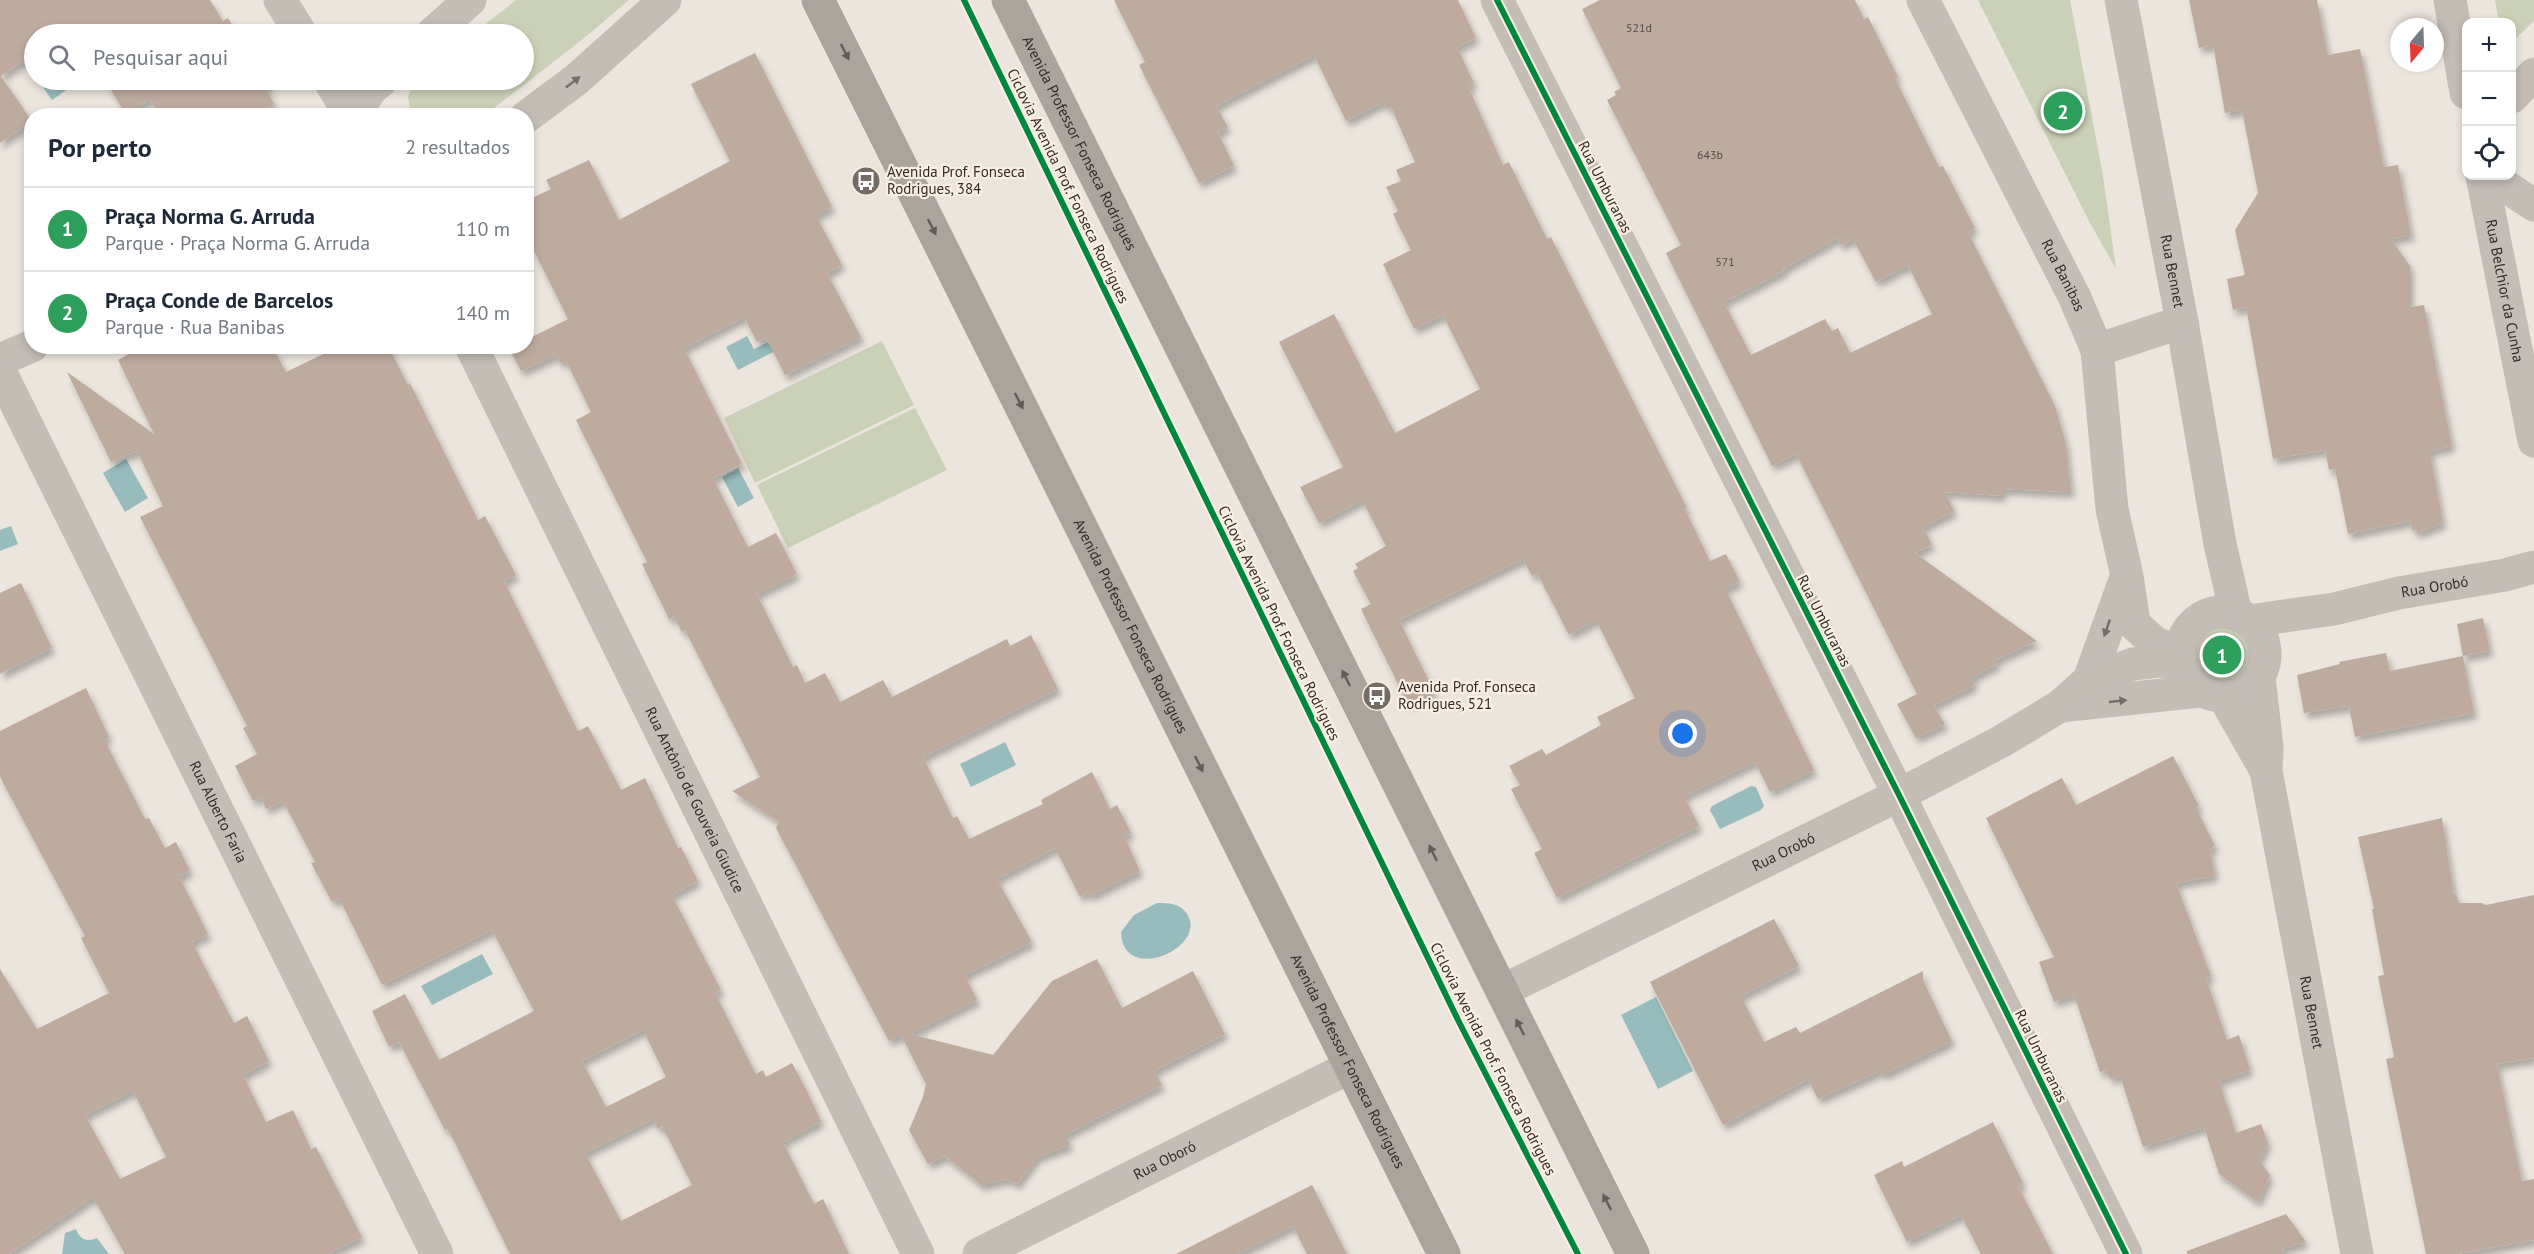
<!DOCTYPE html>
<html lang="pt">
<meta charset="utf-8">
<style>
:root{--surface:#fff;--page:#f2f2f3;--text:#1f2937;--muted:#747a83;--line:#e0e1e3;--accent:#746b65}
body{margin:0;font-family:"PT Sans",sans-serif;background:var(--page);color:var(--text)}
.controls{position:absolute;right:18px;top:18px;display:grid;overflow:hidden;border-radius:12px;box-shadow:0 3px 9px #0003}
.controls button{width:54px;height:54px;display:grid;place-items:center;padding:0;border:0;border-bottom:2px solid var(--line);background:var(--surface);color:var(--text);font:30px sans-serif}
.compass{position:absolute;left:2390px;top:18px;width:54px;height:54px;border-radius:50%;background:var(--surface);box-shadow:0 3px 9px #0003;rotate:199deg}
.you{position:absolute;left:1683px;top:734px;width:21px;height:21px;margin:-15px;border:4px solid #fff;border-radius:50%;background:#1a73e8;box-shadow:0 0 0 9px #1a73e833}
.badge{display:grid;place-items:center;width:39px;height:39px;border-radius:50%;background:var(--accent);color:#fff;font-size:20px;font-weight:700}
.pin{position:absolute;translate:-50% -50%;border:3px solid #fff;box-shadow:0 2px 6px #0006}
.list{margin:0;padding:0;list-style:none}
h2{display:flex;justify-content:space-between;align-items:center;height:78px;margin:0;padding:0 24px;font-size:26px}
h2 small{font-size:20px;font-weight:400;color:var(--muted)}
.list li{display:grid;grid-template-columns:39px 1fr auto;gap:18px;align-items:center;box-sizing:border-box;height:84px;padding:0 24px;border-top:2px solid var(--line)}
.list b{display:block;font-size:22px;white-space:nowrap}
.list p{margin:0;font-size:20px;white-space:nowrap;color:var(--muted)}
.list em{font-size:20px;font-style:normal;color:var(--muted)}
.icon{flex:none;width:33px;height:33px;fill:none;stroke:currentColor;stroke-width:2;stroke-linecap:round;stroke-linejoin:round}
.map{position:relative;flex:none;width:2534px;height:1254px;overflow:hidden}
.search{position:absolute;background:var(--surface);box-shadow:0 3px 9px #0003;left:24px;top:24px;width:510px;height:66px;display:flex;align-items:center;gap:15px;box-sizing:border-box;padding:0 21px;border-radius:33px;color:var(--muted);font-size:22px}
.panel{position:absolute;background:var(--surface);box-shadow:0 3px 9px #0003;left:24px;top:108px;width:510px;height:246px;border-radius:24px}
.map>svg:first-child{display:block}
.green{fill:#cbd1b6}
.water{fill:#98bcbd}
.building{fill:#bfaa9e;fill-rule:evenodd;filter:url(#shadow)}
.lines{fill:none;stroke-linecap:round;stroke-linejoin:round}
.street{stroke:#c4bdb6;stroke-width:33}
.highway{stroke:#aaa49d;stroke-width:33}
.cycleway-casing{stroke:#f9f0e3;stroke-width:10}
.cycleway{stroke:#00873e;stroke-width:6}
.oneway{fill:#635b55}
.oneway2{fill:#756c66}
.labels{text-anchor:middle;stroke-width:4.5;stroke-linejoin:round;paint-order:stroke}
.number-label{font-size:12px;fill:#574a43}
.street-label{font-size:15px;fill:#342a25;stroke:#f9f0e3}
.poi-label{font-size:15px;fill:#342a25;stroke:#f9f0e3;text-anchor:start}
</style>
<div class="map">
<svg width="2534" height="1254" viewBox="0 0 2534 1254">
<defs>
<filter id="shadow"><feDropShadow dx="3.5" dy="6" stdDeviation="3" flood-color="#0004"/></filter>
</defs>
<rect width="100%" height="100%" fill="#ebe5dd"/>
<g class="green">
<path d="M516 0H629L583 39 485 115H411L408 96 417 80H524V34H473Z"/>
<path d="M1978 0H2070L2103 176 2116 269 2090 223Z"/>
<path d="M2495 0H2534V21L2512 42V22H2499Z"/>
<path d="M882 341 914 405 755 483 724 418Z"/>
<path d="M915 408 947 470 788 548 757 485Z"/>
<circle cx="2222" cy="655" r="30"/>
</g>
<g class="water">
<path d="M38 80H72L75 84 52 100Z"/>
<path d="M790 331 795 341 738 370 726 347 747 336 754 349Z"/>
<path d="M126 459 148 498 125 512 103 473Z"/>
<path d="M738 468 754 498 738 507 722 477Z"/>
<path d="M11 526 18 544 0 551V530Z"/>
<path d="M1005 742 1016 765 971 787 960 764Z"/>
<path d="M1751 786 1756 787 1764 806 1761 810 1720 829 1710 810 1712 806Z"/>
<path d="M1157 903C1169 903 1180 903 1187 914 1209 947 1123 986 1121 932L1134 915Z"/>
<path d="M482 954 493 974 432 1005 421 986Z"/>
<path d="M1656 997 1693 1071 1658 1089 1621 1015Z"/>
<path d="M76 1229C80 1240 87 1242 97 1238L109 1254H62L65 1233Z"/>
</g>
<g class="building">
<path d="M0 0H210L223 21 228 18 238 34H34V54L1 76 32 121 0 143Z"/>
<path d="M1114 0H1458L1476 38 1457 47 1474 83 1468 86 1503 165 1509 162 1547 239 1551 237 1687 508 1685 509 1710 561 1726 554 1740 582 1725 588 1814 770 1770 792 1755 762 1684 796 1699 826 1557 898 1534 853 1542 849 1511 789 1520 785 1509 766 1542 749 1546 755 1601 725 1597 717 1635 698 1596 620 1569 635 1537 573 1532 576 1523 559 1399 620 1434 691 1408 704 1361 609 1371 604 1353 571 1358 568 1355 564 1386 546 1362 500 1319 523 1300 487 1343 467 1279 342 1334 314 1395 433 1480 389 1443 315 1414 329 1383 264 1411 250 1393 214 1398 211 1386 187 1401 181 1396 170 1415 162 1391 107 1387 109 1384 102 1346 121 1314 55 1216 106 1228 127 1218 132 1234 166 1199 183 1139 65 1145 62Z"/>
<path d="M1600 0H1855L1864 19 1868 17 1898 77 1895 78 1939 167 1943 166 1975 228 1968 232 2055 406 2066 444 2071 492 2003 489V496L1945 492 1954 511 1923 527 1932 545 1915 553 2037 641 1995 660 1997 664 1971 678 1975 685 1934 705 1945 724 1916 738 1897 704 1917 694 1796 454 1772 466 1666 253 1681 245 1607 100 1616 95 1614 92 1621 88 1582 9ZM1837 238 1841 245 1853 239 1876 282 1908 265 1932 314 1850 353 1838 328 1832 331 1825 319 1751 355 1724 302 1784 271 1783 269Z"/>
<path d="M2189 0H2317L2328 55 2360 49 2384 167 2398 165 2411 235 2391 239 2410 266V307L2424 305 2452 446 2430 451 2443 523 2417 533 2416 529 2412 530 2410 521 2348 534 2335 469 2329 470 2325 450 2273 459 2246 307 2233 310 2227 279 2245 275 2235 230 2258 193 2242 110 2225 113 2213 45 2199 48Z"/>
<path d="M755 53 832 207 816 215 842 265 827 273 861 337 785 375 766 338 757 342 744 317 684 348 742 464 713 478 748 547 776 533 797 574 757 594 793 667 797 665 805 683 825 673 840 702 883 680 892 697 1007 639 1010 646 1031 635 1058 689 923 757 953 818 957 816 969 839 1043 804 1041 800 1092 772 1110 809 1117 805 1131 833 1124 836 1140 871 1090 896 1088 892 1080 897 1055 848 997 879 1032 942 965 975 977 1000 910 1034 993 1055 1052 981 1097 959 1122 1008 1193 971 1225 1034 1154 1071 1162 1085 1065 1135 1070 1145 1037 1157 1017 1184 1006 1179 981 1185 945 1156 928 1164 909 1130 923 1097 926 1084 901 1035 889 1041 776 828 779 822 732 791 760 777 685 630 682 632 674 616 669 619 642 564 647 562 576 420 591 412 566 361 560 363 556 355 521 371 509 348 526 346V340L568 319 526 235V201L551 189 546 180 589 160 619 220 730 161 691 84Z"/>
<path d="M113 80H266L270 86 266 89 274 104 256 116H160L150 99 126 115 107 83Z"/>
<path d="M143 346H272L286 372 340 346H388L408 385 410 383 478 520 485 516 516 575 504 581 578 731 588 726 621 790 645 778 678 848 681 847 698 881 672 895 721 990 715 993 756 1074 763 1070 766 1077 792 1063 806 1089 821 1121 783 1142 814 1204 823 1199 849 1254H510L448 1129 445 1130 399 1042 389 1047 372 1011 405 994 439 1060 534 1011 492 930 382 985 339 898 332 902 311 863 315 862 283 801 266 809 261 797 253 801 235 766 257 754 243 728 247 726 140 517 163 506 137 451 111 462 67 372 154 434 118 360ZM643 1030 666 1077 606 1107 582 1061ZM653 1119 658 1129 662 1126 692 1185 621 1221 585 1153Z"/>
<path d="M21 583 52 648 0 674V593Z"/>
<path d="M2483 618 2490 651 2463 656 2457 624Z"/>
<path d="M2386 653 2390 671 2463 656 2474 713 2355 737 2349 706 2304 713 2297 675 2340 664 2339 662Z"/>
<path d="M86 688 109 737 104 739 145 819 149 818 165 848 176 842 190 871 179 876 208 934 192 942 234 1023 247 1016 269 1061 243 1075 266 1122 293 1110 311 1149 316 1147 362 1237 328 1254H125L93 1197 9 1254H0V969L37 1029 109 993 81 938 85 936 0 777V731ZM133 1091 166 1157 120 1179 85 1115Z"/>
<path d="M2173 756 2199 806 2196 808 2215 846 2210 849 2215 876 2176 883 2211 976 2206 978 2227 1040 2239 1035 2250 1070 2219 1081 2236 1133 2261 1124 2268 1143 2259 1160 2270 1175 2258 1202 2219 1174 2204 1127 2143 1147 2120 1076 2110 1079 2107 1070 2100 1072 2074 995 2054 1002 2039 962 2054 957 1986 818 2062 778 2076 805Z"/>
<path d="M2442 818 2454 895H2457L2458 903H2482L2486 905 2534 895V1058L2497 1064 2522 1181 2534 1179V1240L2457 1254H2426L2386 1059 2394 1057 2378 976 2384 975 2372 909H2374L2358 837Z"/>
<path d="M1774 919 1799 966 1741 996 1764 1042 1796 1027 1800 1033 1923 971V980L1952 1041 1883 1075 1880 1071 1818 1099 1808 1079 1723 1125 1650 982Z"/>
<path d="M1993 1122 2023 1183 2018 1186 2053 1254H1981L1961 1215 1907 1242 1874 1175 1902 1161 1904 1167Z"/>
<path d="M1312 1185 1347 1254H1307L1293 1226 1237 1254H1176Z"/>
<path d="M2286 1214 2306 1242 2282 1249 2283 1254H2187V1251Z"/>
</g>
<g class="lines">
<g class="street">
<path d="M280 0 301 34"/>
<path d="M1497 0 1899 795 2126 1254"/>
<path id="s1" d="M1923 0 2075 298 2097 350 2112 509 2127 576 2134 624 2155 643 2168 648 2181 647"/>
<path id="s2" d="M2121 0 2182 322 2220 544 2234 605 2238 615"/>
<path d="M2450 0 2466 93"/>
<path d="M432 34 470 0"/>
<path d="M329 80 351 116"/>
<path d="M2512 97 2534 74"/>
<path d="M353 116 371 89 382 80"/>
<path d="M526 117 577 79 665 0"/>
<path id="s3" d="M2482 176 2534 441"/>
<path d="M2490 176 2534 205"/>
<path id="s4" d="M471 346 918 1254"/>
<path d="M2097 350 2182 322"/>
<path d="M0 360 32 346"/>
<path id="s5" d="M0 371 437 1254"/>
<circle cx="2223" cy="654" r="42"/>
<path id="s6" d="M2249 621 2334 609 2399 593 2505 575 2534 567"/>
<path id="s7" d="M2259 677 2267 747 2266 771 2357 1254"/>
<path d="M2089 680 2125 580"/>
<path d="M2224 697 2264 767"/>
<path d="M2060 706 2200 691"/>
<path id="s8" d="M1502 991 1899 795 2002 741 2060 706 2089 680 2133 664 2158 661 2181 664"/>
<path id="s9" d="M979 1254 1350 1067"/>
</g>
<g class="highway">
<path id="s10" d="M818 0 1444 1254"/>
<path id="s11" d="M1008 0 1633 1254"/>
</g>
<g class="cycleway-casing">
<g id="cycleway">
<path d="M964 0 1458 1020 1578 1254"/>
<path d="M1497 0 1899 795 2126 1254"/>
</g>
</g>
<use href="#cycleway" class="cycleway"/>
</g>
<defs><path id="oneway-solid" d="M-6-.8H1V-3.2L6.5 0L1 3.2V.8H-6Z" transform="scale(1.5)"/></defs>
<g class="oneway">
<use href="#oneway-solid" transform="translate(845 52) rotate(63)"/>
<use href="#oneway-solid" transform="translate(932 227) rotate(63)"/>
<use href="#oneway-solid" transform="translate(1019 401) rotate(63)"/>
<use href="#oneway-solid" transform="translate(1346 678) rotate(-116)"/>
<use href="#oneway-solid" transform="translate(1199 764) rotate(64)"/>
<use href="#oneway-solid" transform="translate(1433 853) rotate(-116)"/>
<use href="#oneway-solid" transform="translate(1520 1027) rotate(-117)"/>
<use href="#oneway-solid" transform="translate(1607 1202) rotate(-117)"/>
</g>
<g class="oneway2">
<use href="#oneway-solid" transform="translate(573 82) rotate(-38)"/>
<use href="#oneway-solid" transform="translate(2107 628) rotate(109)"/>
<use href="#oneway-solid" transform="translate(2118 701) rotate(-6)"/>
</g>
<defs>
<g id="bus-disc" transform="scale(1.5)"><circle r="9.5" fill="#746b65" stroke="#f9f0e3"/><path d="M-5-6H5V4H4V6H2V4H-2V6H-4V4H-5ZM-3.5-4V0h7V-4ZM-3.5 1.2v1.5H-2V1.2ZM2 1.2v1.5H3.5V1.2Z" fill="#fff"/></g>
</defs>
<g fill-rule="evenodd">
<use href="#bus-disc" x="866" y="181"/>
<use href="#bus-disc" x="1377" y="696"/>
</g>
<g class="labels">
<g class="number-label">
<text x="1639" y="32">521d</text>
<text x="1710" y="159">643b</text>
<text x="1725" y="266">571</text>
</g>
<g class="street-label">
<text dy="5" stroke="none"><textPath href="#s11" startOffset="160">Avenida Professor Fonseca Rodrigues</textPath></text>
<text transform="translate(1068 186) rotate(64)" y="5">Ciclovia Avenida Prof. Fonseca Rodrigues</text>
<text transform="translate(1605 187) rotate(63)" y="5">Rua Umburanas</text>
<text dy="5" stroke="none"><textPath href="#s2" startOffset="276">Rua Bennet</textPath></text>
<text dy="5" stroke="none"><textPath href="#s1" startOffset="309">Rua Banibas</textPath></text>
<text dy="5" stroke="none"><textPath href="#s3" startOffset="117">Rua Belchior da Cunha</textPath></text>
<text dy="5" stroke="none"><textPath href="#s6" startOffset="189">Rua Orobó</textPath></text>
<text transform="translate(1824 621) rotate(63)" y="5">Rua Umburanas</text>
<text transform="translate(1279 623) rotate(64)" y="5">Ciclovia Avenida Prof. Fonseca Rodrigues</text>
<text dy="5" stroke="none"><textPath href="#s10" startOffset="700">Avenida Professor Fonseca Rodrigues</textPath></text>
<text dy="5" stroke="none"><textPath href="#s4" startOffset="506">Rua Antônio de Gouveia Giudice</textPath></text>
<text dy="5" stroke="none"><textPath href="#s5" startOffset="492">Rua Alberto Faria</textPath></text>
<text dy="5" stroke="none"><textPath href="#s8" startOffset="314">Rua Orobó</textPath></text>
<text dy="5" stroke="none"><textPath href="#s7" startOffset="340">Rua Bennet</textPath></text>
<text transform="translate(2041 1056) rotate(64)" y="5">Rua Umburanas</text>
<text transform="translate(1493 1059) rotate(63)" y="5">Ciclovia Avenida Prof. Fonseca Rodrigues</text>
<text dy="5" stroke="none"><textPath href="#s10" startOffset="1186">Avenida Professor Fonseca Rodrigues</textPath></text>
<text dy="5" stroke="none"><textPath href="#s9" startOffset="208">Rua Oboró</textPath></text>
</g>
<g class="poi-label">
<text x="887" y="177">Avenida Prof. Fonseca<tspan x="887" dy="17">Rodrigues, 384</tspan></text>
<text x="1398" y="692">Avenida Prof. Fonseca<tspan x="1398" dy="17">Rodrigues, 521</tspan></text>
</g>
</g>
</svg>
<div class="controls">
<button>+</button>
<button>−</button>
<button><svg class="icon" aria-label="locate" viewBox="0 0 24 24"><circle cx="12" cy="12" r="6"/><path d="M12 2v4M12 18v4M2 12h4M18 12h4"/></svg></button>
</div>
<svg class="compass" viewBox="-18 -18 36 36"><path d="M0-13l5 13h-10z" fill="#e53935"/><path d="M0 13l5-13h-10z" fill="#747a83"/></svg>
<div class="you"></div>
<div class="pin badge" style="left:2222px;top:655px;background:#2e9e5b">1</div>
<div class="pin badge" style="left:2063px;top:111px;background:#2e9e5b">2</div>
<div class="search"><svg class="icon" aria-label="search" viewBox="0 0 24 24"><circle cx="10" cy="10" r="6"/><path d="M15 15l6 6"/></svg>Pesquisar aqui</div>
<section class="panel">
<h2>Por perto<small>2 resultados</small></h2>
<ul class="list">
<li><span class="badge" style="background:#2e9e5b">1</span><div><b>Praça Norma G. Arruda</b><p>Parque · Praça Norma G. Arruda</p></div><em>110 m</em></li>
<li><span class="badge" style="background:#2e9e5b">2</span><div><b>Praça Conde de Barcelos</b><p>Parque · Rua Banibas</p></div><em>140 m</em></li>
</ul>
</section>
</div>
